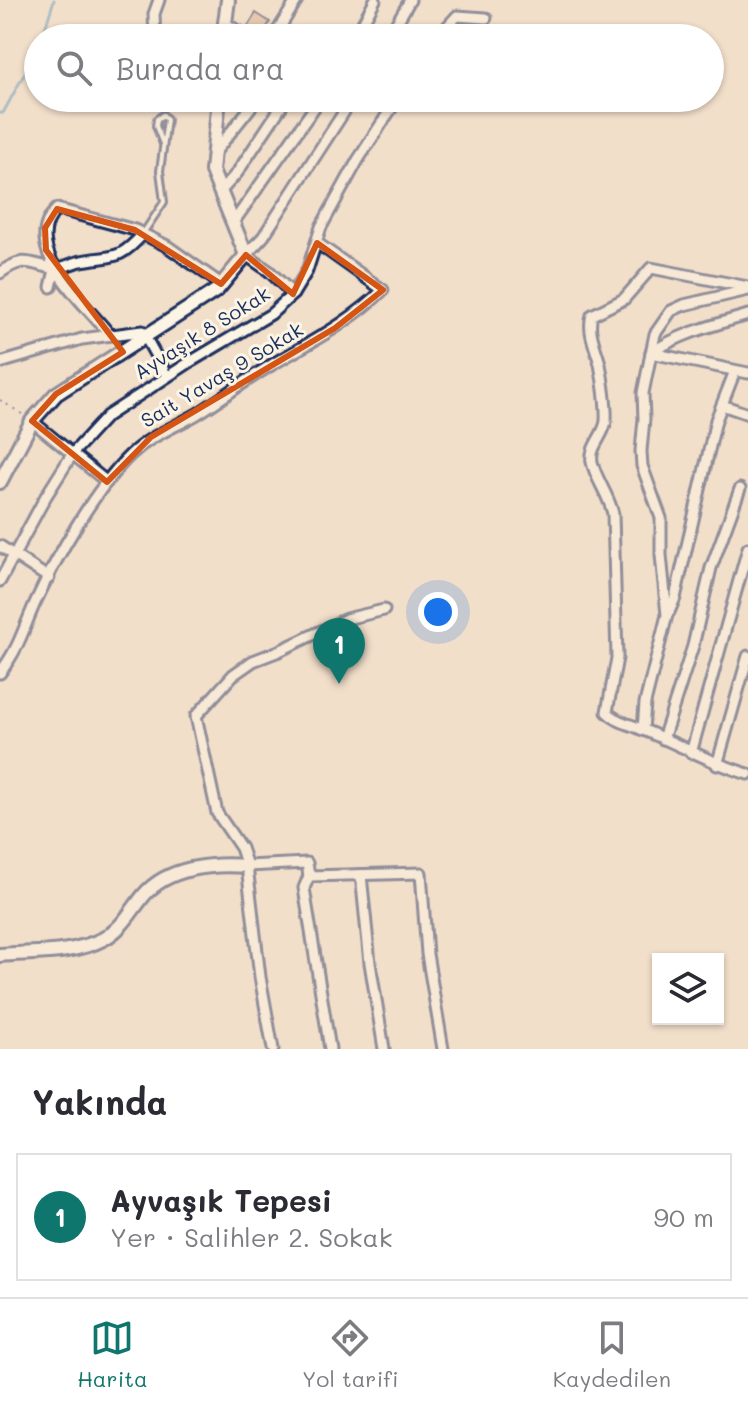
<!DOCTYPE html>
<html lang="tr">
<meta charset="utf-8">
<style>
:root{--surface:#fff;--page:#f7f7f7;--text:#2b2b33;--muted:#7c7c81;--line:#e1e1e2;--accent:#0f766e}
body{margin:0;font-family:Mali,sans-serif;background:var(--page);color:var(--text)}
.controls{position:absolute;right:24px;bottom:24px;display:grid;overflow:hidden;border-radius:0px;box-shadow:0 2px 6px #0004}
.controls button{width:72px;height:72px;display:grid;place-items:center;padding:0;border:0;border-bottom:2px solid var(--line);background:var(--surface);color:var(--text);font:40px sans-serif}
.you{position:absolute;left:438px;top:612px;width:28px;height:28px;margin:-20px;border:6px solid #fff;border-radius:50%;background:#1a73e8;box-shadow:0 0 0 12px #1a73e833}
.badge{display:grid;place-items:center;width:52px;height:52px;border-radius:50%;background:var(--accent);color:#fff;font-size:26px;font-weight:700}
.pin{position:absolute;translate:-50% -66px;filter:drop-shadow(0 2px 4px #0008)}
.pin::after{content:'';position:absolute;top:42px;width:28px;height:24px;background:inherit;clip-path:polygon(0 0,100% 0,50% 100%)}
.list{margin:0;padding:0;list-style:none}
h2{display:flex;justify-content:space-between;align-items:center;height:104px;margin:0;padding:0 32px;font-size:34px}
h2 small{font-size:26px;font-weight:400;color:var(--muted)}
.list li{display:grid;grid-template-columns:52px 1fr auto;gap:24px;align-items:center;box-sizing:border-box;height:128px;margin:0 16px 16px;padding:0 16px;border:2px solid var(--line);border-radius:0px}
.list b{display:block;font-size:30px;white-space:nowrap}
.list p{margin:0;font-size:26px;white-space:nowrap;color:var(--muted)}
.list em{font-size:26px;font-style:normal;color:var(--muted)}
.icon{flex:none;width:44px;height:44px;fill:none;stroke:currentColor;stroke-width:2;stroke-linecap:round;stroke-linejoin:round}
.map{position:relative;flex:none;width:748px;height:1049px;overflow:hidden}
.search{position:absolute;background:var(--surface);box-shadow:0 2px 6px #0004;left:24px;right:24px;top:24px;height:88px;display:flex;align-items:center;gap:20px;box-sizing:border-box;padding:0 28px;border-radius:44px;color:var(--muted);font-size:30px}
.sheet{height:248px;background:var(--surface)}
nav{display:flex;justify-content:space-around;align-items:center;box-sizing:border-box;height:112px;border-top:2px solid var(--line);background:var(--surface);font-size:22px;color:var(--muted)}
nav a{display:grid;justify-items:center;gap:4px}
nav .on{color:var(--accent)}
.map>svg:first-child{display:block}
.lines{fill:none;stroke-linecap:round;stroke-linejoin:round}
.stream{stroke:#6296b7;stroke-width:3}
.building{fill:#d9ac8a;stroke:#1b2f5e;stroke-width:2}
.lane-casing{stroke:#1b2f5e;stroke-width:10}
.street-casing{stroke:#1b2f5e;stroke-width:15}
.secondary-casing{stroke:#1b2f5e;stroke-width:18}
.path{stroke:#1b2f5e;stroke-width:2;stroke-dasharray:2 6;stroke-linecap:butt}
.lane{stroke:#fcf5e5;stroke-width:4}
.street{stroke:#fcf5e5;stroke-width:9}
.secondary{stroke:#fcf5e5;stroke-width:12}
.marked{fill:none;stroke:#d45514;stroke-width:6;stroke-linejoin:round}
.labels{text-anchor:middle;stroke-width:6;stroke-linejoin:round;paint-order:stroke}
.street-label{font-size:20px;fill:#1b2f5e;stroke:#fcf5e5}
</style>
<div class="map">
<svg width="748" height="1049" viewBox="0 0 748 1049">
<rect width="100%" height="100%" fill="#f2dfca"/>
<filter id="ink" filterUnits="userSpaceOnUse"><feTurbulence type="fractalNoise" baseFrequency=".0125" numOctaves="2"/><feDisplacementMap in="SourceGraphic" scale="16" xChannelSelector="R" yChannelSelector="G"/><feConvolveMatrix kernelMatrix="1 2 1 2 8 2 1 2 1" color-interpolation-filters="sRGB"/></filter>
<g filter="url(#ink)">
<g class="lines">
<g class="stream">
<path d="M42 38 54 0"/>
<path d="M0 113H3L38 49"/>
</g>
</g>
<path class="building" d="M256 13 270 22 260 38 246 29Z"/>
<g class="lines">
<g class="lane-casing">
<g id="lane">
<path d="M163 115 157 119 156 126 163 144"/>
<path d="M144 232 164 202 160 171 167 119 163 115"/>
</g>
</g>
<g class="street-casing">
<g id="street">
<path d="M224 23 252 38"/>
<path d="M155 38 154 14 159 0"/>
<path d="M273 38 297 0"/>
<path d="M355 38 375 0"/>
<path d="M388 38 410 0"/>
<path d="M437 38 457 16 486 18"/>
<path d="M115 101 116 98"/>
<path d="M215 152 258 98"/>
<path d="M220 192 237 173 287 98"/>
<path d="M233 223 321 98"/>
<path d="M0 273C25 255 28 264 53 268 60 270 69 264 77 262 112 254 116 264 143 234"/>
<path d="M51 287 55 270"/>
<path d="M748 287 651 268 624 299 592 315C587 331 596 348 600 364 603 381 607 404 606 421 604 436 589 447 592 462 596 480 609 495 613 514L617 658 607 712C617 722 627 723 641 729 677 743 710 763 748 774"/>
<path d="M293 294 269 271 246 255 263 237 353 98"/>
<path d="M110 335C87 305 17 247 57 209L135 230 167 246 221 284"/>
<path d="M651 353C681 333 714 325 748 315"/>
<path d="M651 353 748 373"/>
<path d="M0 363 82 339 142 331 167 376"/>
<path d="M722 405 748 414"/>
<path d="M32 421 107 482"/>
<path d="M0 546 49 578"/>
<path d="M0 581 46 496 73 453 107 416 190 362 271 314 293 294 307 271 321 227 358 160 398 98"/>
<path d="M669 612 675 598 716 420 735 371"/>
<path d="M0 673C20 646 22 632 35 603 56 558 94 490 130 455 150 436 173 428 197 414 221 399 243 382 268 367 308 343 350 323 383 290L317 243"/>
<path d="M643 730 645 703 667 615 661 555V518L642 466 641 451 644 419 643 393 655 334 671 311 684 305 748 290"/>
<path d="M663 739 693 646 711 568 740 489"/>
<path d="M691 753 748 548"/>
<path d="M717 765 748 656"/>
<path d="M247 866 307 863 309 876 421 873 427 954 443 1049"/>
<path d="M361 875 370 963 384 1049"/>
<path d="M309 876 304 888 330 1049"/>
<path d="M273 1049 260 977 247 866 241 848 217 813 196 716 233 675 253 661 279 651 346 619 384 610"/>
</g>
</g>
<g class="secondary-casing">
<g id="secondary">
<path d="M223 38 228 0"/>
<path d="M0 482 32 421 56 394 217 290 246 255 212 171 219 98"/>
<path d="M0 955C33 952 72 955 103 939 122 929 131 911 144 895 168 867 213 863 247 866"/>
</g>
</g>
<path class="path" d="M0 400 25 416"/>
<use href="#lane" class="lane"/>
<use href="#street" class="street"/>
<use href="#secondary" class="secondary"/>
</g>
</g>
<path d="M0 0H748V1049H0ZM57 209 135 230 221 284 246 255 293 294 317 243 383 290 335 328 151 437 107 482 32 421 56 394 123 352 46 250 45 228Z" fill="#f2dfca" fill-opacity=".55" fill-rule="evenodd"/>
<path class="marked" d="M57 209 135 230 221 284 246 255 293 294 317 243 383 290 335 328 151 437 107 482 32 421 56 394 123 352 46 250 45 228Z"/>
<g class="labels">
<g class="street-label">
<text transform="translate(202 333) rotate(-32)" y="7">Ayvaşık 8 Sokak</text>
<text transform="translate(222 375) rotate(-31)" y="7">Sait Yavaş 9 Sokak</text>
</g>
</g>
</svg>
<div class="controls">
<button><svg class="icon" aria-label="layers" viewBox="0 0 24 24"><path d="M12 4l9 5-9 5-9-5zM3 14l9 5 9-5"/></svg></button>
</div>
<div class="you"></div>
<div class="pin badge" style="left:339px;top:684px">1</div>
<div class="search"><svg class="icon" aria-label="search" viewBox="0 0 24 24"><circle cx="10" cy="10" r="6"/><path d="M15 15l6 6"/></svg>Burada ara</div>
</div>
<section class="sheet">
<h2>Yakında<small></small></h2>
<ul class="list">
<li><span class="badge">1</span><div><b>Ayvaşık Tepesi</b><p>Yer · Salihler 2. Sokak</p></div><em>90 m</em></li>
</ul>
</section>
<nav>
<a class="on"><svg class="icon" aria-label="map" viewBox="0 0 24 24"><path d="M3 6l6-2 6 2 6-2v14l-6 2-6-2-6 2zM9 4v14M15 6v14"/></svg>Harita</a>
<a><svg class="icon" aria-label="directions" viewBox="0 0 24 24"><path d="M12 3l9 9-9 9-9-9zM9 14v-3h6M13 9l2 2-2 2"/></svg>Yol tarifi</a>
<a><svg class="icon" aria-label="saved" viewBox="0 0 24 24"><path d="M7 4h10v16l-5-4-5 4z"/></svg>Kaydedilen</a>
</nav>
